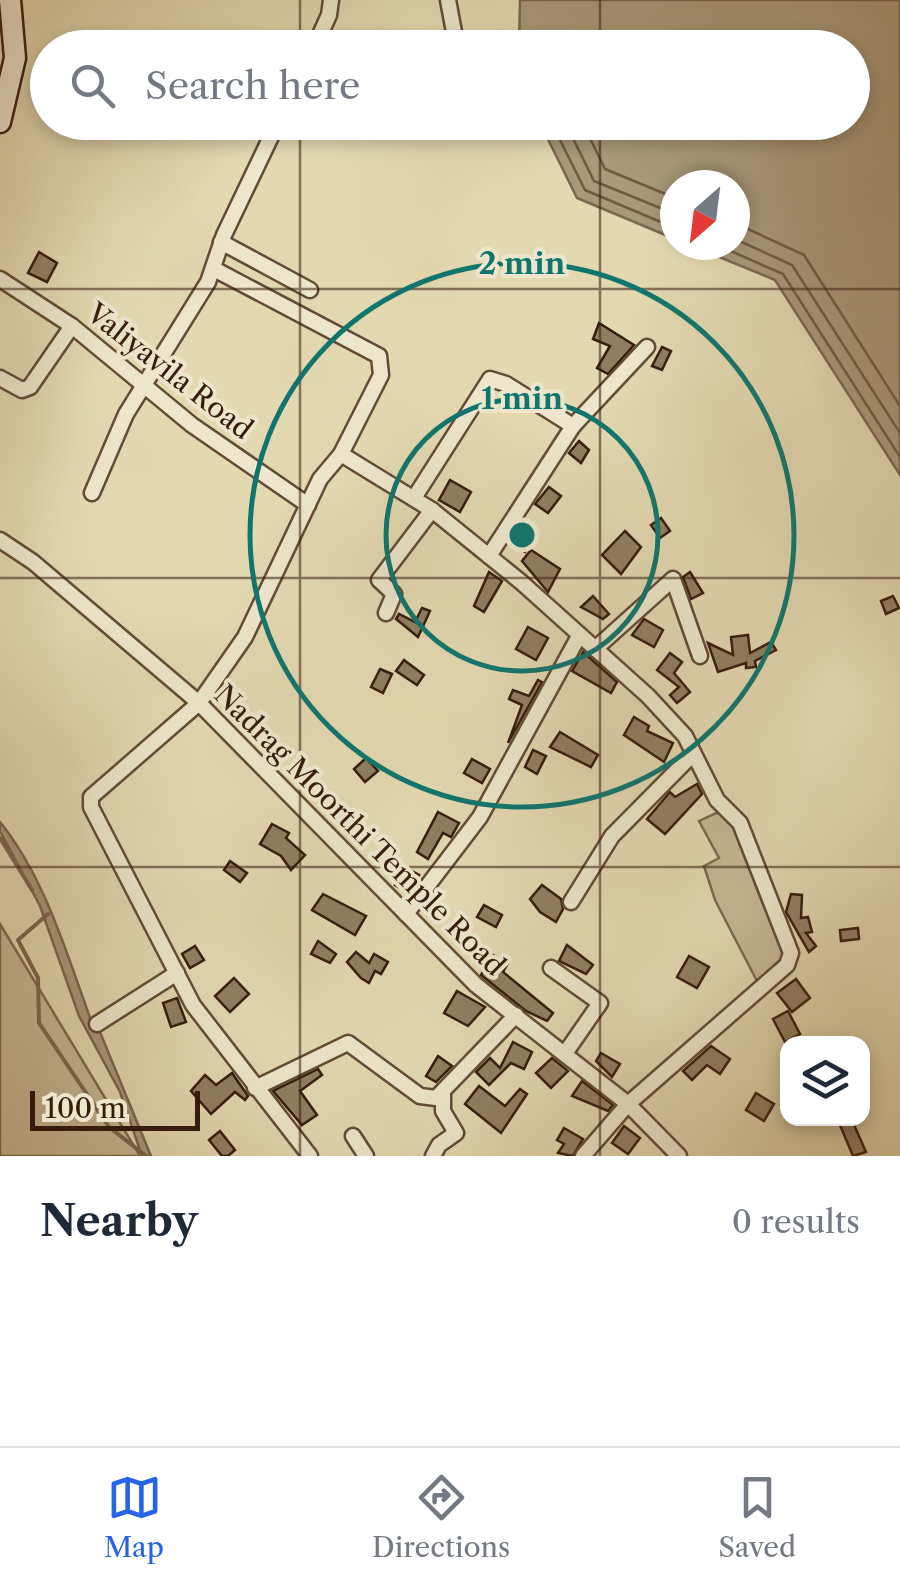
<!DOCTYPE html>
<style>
:root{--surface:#fff;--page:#f2f2f3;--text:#1f2937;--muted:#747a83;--line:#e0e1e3;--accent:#2563eb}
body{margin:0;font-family:"Libre Caslon Text",serif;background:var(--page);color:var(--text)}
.controls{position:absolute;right:30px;bottom:30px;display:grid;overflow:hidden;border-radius:20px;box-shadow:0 5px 15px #0003}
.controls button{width:90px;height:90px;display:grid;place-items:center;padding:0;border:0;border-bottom:2px solid var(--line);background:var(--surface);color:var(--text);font:50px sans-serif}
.compass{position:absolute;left:660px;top:170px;width:90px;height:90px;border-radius:50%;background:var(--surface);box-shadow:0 5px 15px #0003;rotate:208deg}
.scale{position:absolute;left:30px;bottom:25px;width:170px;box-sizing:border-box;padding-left:10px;border:5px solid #371c0e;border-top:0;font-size:28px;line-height:35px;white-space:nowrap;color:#371c0e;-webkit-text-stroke:8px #ede6cc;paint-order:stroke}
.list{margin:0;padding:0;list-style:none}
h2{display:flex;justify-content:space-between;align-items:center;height:130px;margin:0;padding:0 40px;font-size:42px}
h2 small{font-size:32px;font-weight:400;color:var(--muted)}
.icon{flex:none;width:55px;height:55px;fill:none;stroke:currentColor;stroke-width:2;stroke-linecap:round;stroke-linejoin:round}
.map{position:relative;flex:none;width:900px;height:1156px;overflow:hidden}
.search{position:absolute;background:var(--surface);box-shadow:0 5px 15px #0003;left:30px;right:30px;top:30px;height:110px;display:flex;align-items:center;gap:25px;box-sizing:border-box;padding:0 35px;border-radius:55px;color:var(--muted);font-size:38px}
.sheet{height:290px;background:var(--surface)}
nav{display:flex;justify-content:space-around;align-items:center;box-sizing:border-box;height:140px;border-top:2px solid var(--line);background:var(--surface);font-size:28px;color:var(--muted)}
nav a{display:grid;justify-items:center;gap:5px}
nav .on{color:var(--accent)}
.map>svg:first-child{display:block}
.green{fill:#c6b894;stroke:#7e6a51;stroke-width:2.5}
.water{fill:#a99879;stroke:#7b664e;stroke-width:2.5}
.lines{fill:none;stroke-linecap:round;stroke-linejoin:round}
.shore{stroke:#705a44;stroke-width:2.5}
.stream{stroke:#7b664e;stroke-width:4}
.building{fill:#907e62;stroke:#371c0e;stroke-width:2.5}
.street-casing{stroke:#624b36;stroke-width:19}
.secondary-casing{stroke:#371c0e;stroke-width:25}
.street{stroke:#ede6cc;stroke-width:14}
.secondary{stroke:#ede6cc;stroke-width:20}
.grid{fill:none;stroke:#371c0e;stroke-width:2.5;stroke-opacity:0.55}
.ring{fill:none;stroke:#0f766e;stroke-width:5}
.labels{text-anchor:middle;stroke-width:8;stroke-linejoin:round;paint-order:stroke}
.street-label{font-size:28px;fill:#371c0e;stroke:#ede6cc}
.centre{fill:#0f766e;stroke:#ede6cc;stroke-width:5}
.ring-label{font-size:30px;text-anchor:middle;font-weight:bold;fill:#0f766e;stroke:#ede6cc;stroke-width:8;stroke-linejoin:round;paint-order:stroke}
</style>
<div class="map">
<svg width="900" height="1156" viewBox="0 0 900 1156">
<rect width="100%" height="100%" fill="#e3d8b0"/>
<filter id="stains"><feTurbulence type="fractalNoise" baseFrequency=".002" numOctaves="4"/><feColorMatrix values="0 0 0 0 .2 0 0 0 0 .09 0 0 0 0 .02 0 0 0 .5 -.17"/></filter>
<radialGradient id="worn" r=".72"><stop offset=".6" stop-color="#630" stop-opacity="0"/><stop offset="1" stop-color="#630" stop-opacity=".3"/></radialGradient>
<g class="green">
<path d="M716 813 728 815 735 824 785 958 758 983 715 900 704 866 719 858 699 821Z"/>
<path d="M0 924 140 1156H0Z"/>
</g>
<g class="water">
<path d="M520 0H900V475L775 280 690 245H735V185H675V239L577 198 540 123 852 122V48L519 47Z"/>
<path d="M0 822C45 877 68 958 92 1023L90 1026 100 1032 151 1156H142L120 1092 79 1016 40 906 0 831Z"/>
</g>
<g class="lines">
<g class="shore">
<path d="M551 122 585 190 675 228"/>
<path d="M565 122 594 181 675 214"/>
<path d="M582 122 605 169 675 198"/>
<path d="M735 223 804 255 900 406"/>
<path d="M735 239 792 265 900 433"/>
<path d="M717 245 783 274 900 457"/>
</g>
<g class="stream">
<path d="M0 838 32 890"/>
<path d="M48 914 18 940 38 978 39 1023 109 1127 146 1156"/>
</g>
</g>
<g class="building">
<path d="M39 252 57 263 47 282 28 273Z"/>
<path d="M599 323 634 345 608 374 597 368 610 346 593 339Z"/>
<path d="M662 347 671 351 662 370 652 366Z"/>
<path d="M579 441 589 450 581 463 569 453Z"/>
<path d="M450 480 471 492 460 512 439 500Z"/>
<path d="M549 487 561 496 548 513 535 504Z"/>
<path d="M661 518 670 531 660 538 651 525Z"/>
<path d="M520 527 535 535 525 552 510 543Z"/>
<path d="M625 531 641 547 621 574 602 555Z"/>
<path d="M531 550 560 569 548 592 522 561Z"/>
<path d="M489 572 502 581 484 612 474 606Z"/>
<path d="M690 572 703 593 691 599 683 577Z"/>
<path d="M593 596 609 614 603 619 581 607Z"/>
<path d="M893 596 899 608 886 614 881 601Z"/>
<path d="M422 608 430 611 418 637 396 619 399 614 415 622Z"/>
<path d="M644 619 663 630 654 647 632 635Z"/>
<path d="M528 627 548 638 536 660 516 649Z"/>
<path d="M748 635 750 653 771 642 776 650 755 661 756 667 746 668V663L718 672 708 643 733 655 731 637Z"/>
<path d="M583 652 617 682 611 693 572 671Z"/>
<path d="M670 653 682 662 674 673 690 692 677 703 670 695 679 687 657 670Z"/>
<path d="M404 660 424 675 417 685 396 671Z"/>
<path d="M380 669 392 674 383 693 371 687Z"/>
<path d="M538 680 542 682 508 743 522 705 509 699 513 690 529 696Z"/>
<path d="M634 717 649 726 647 731 673 743 664 762 624 735Z"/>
<path d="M560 732 598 755 591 767 550 747Z"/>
<path d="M533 750 546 756 537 774 525 767Z"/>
<path d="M366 758 378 771 365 782 354 769Z"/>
<path d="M472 759 490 769 482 783 464 773Z"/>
<path d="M697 784 702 794 665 834 647 819 670 792 675 797Z"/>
<path d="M438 812 459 823 451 837 443 833 428 859 417 852Z"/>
<path d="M272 824 289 833 286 838 305 855 291 870 281 856 260 844Z"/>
<path d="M230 861 247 873 240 882 224 870Z"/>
<path d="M405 867 419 875 409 893 395 885Z"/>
<path d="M542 885 561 899 563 909 556 922 540 912 530 899Z"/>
<path d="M323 894 366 916 355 935 312 910Z"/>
<path d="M791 894 802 895 801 918 808 917 812 932 806 933 816 946 809 952 786 912Z"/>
<path d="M484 905 502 915 496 927 477 917Z"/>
<path d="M858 928 859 939 841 941 840 930Z"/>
<path d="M318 941 336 954 330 963 311 954Z"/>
<path d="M567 945 593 965 586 974 559 961Z"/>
<path d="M195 946 204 960 190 968 182 954Z"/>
<path d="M356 952 369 963 374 954 388 962 381 974 375 971 369 983 361 978 347 962Z"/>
<path d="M493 955 508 963 503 972 553 1013 547 1021 526 1011 481 975Z"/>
<path d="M689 956 709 967 697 988 677 977Z"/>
<path d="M234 978 249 994 230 1012 215 996Z"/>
<path d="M796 979 810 998 792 1012 777 993Z"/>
<path d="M457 991 485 1007 468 1026 444 1013Z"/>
<path d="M177 998 186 1022 171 1027 163 1003Z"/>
<path d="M788 1011 800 1034 785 1042 773 1019Z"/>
<path d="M513 1042 532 1052 524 1069 511 1063 489 1085 476 1072 490 1058 500 1068Z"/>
<path d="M711 1046 730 1059 720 1074 707 1065 692 1080 683 1071Z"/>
<path d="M601 1053 620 1064 612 1077 596 1061Z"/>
<path d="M438 1056 452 1066 436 1082 426 1076Z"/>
<path d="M552 1058 568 1071 551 1088 536 1073Z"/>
<path d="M318 1069 322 1075 300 1091 317 1115 302 1125 273 1091Z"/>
<path d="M232 1073 248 1096 245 1100 235 1092 211 1114 191 1091 205 1075 216 1085Z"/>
<path d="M582 1081 613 1105 608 1111 572 1096Z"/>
<path d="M479 1086 505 1106 520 1089 527 1094 501 1133 465 1104Z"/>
<path d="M756 1093 774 1104 764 1121 746 1110Z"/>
<path d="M837 1118H851L866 1152 853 1156Z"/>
<path d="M624 1126 640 1138 628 1154 612 1143Z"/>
<path d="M564 1128 583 1139 573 1156 558 1153 564 1144 557 1140Z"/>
<path d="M220 1131 235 1150 228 1156H222L209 1140Z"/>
</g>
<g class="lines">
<g class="street-casing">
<g id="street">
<path d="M448 0 457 48"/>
<path d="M314 48 329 15 331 0"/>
<path d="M221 242 310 290"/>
<path d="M214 269 379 356 381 375 341 454"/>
<path d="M0 279 72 326 192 425 308 505"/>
<path d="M0 378 22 390 30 387 72 326"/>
<path d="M92 493 126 414 208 282 224 235 278 122"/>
<path d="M414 498 490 379 506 384 573 426"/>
<path d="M0 540 33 562 199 703 476 985 628 1104 679 1156"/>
<path d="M489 556 573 426 647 347"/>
<path d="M386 613 394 594 379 580 432 510"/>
<path d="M595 649 673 579 700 656"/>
<path d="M571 902 612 836 693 754"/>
<path d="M406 914 480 817 579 636"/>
<path d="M551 968 600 1003 566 1052"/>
<path d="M97 1024 177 973"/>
<path d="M255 1088 348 1043 420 1096 436 1098 516 1015"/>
<path d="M353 1136 366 1156"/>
<path d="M310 1156 193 1005 91 807V797L199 703 245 637 320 479 341 454 432 510 521 582 648 696 685 736 717 800 740 823 791 953 787 965 628 1104 583 1156"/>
<path d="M433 1156 439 1145 456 1133 443 1111V1093"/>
</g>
</g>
<g class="secondary-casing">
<path id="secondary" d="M0 122 15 58 10 0"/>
</g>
<use href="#street" class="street"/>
<use href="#secondary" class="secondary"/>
</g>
<path class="grid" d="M300 0V48M600 0V48M300 122V1156M600 122V1156M0 289H900M0 578H900M0 867H900"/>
<g class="ring">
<circle cx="522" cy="535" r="136"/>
<circle cx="522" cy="535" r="272"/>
</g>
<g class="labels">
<g class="street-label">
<text transform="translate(170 371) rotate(38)" y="10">Valiyavila Road</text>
<text transform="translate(360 830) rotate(45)" y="10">Nadrag Moorthi Temple Road</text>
</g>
</g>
<circle cx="522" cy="535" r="15" class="centre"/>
<g class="ring-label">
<text x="522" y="274">2 min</text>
<text x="522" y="409">1 min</text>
</g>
<rect width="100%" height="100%" filter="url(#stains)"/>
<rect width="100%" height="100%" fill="url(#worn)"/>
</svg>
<div class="controls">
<button><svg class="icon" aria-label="layers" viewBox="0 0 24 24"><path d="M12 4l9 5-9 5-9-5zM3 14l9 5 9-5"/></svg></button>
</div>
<svg class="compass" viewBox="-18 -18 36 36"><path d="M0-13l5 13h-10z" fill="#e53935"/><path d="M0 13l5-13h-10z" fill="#747a83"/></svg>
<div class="scale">100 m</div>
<div class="search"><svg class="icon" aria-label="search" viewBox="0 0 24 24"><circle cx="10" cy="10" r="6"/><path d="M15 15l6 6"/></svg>Search here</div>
</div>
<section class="sheet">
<h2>Nearby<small>0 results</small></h2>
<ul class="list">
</ul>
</section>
<nav>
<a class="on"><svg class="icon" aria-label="map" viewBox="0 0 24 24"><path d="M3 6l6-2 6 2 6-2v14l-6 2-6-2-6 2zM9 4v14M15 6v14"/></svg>Map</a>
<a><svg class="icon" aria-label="directions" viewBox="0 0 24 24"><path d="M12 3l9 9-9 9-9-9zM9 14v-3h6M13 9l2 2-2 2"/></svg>Directions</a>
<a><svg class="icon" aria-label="saved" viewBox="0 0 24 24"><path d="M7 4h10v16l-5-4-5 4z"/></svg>Saved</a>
</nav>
